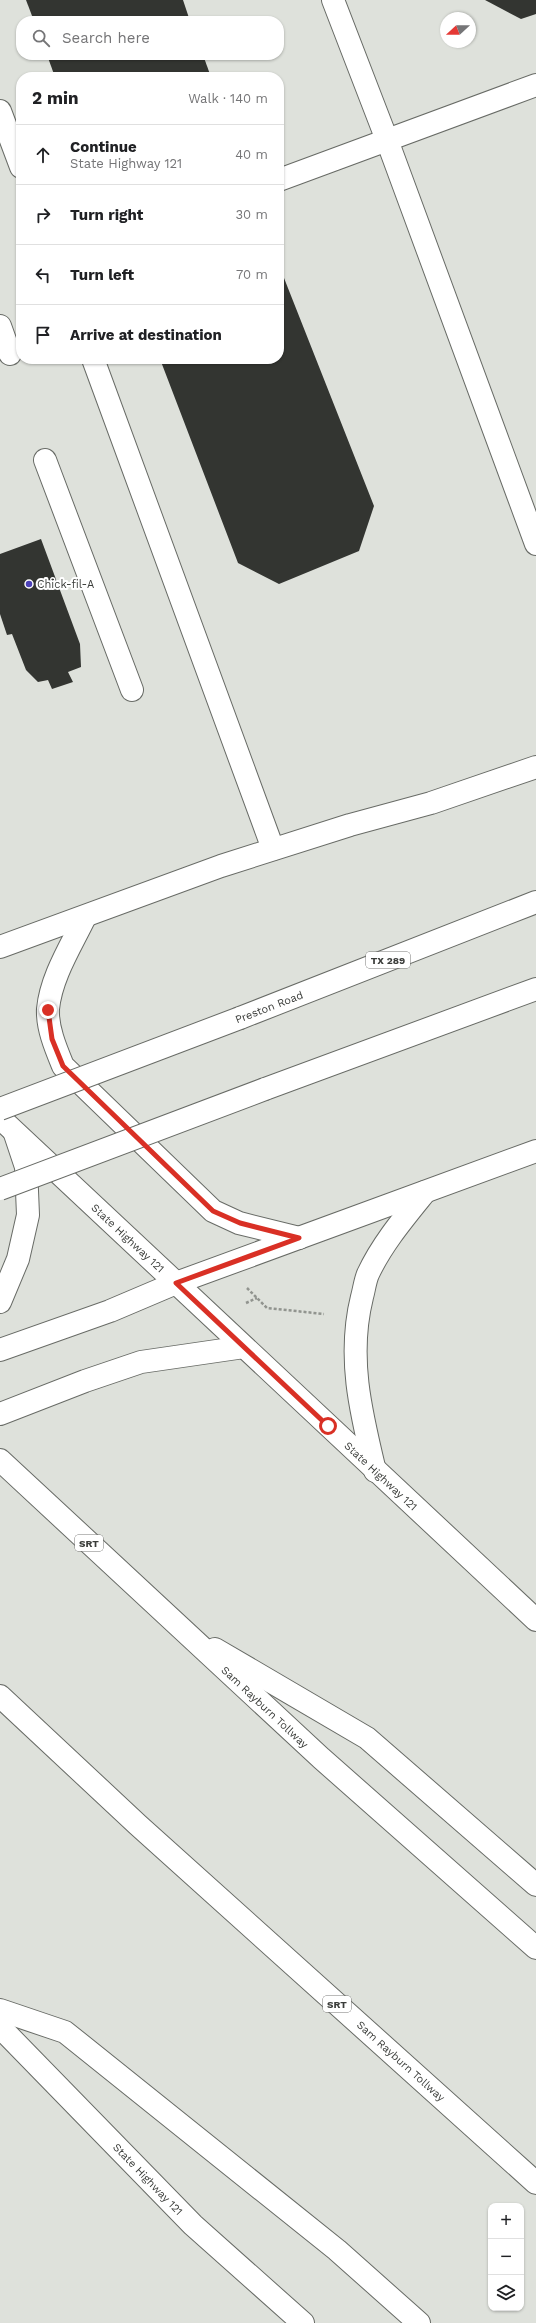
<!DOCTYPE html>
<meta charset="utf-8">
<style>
:root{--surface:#fff;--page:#f6f6f6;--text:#202124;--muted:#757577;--line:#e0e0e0}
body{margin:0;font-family:"Work Sans",sans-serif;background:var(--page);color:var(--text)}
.controls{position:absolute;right:12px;bottom:12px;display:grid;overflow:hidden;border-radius:8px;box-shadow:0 1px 3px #0004}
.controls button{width:36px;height:36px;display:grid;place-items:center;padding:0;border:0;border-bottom:1px solid var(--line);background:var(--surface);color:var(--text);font:20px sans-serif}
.compass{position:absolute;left:440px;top:12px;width:36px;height:36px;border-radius:50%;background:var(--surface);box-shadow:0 1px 3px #0004;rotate:249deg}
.stop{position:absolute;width:12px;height:12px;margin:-9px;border:3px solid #d93025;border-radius:50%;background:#fff}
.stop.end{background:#d93025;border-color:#fff;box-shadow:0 1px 4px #0008}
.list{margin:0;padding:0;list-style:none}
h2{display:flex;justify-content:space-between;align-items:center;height:52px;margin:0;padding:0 16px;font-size:17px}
h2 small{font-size:13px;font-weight:400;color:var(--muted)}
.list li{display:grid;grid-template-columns:26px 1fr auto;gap:12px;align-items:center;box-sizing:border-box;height:60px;padding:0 16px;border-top:1px solid var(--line)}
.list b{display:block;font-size:15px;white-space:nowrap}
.list p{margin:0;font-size:13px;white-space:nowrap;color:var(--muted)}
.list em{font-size:13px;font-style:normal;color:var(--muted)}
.icon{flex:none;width:22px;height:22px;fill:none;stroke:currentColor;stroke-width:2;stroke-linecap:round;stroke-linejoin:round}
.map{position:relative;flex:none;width:536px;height:2323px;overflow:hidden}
.search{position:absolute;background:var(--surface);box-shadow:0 1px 3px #0004;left:16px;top:16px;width:268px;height:44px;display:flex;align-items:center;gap:10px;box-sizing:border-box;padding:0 14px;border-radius:16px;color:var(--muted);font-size:15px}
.panel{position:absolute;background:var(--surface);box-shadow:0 1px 3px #0004;left:16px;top:72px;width:268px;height:292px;border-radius:16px}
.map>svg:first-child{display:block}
.building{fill:#333531}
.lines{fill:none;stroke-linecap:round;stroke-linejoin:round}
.minor-casing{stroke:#686b66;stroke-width:24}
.major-casing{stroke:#686b66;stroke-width:24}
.highway-casing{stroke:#686b66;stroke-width:24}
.path{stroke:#91948f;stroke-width:2.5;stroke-dasharray:3 2;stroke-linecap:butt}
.minor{stroke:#fff;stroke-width:22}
.major{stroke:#fff;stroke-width:22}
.highway{stroke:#fff;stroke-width:22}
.major-bridge-casing{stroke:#686b66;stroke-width:24;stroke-linecap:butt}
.major-bridge{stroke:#fff;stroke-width:22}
.route{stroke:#d93025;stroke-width:5}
.poi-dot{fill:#4c41b8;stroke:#fff;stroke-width:1.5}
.labels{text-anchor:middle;stroke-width:4;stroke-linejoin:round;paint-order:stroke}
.shield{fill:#fff;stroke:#767775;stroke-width:1}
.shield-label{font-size:10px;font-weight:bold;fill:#3b3d3a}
.poi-label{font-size:11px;fill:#3b3d3a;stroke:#fff;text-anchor:start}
.street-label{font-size:11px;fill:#3b3d3a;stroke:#fff}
</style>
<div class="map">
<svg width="536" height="2323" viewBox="0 0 536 2323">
<rect width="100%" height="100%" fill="#dee1db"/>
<g class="building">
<path d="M26 0H183L190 21H34Z"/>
<path d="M485 0H536V14L521 19Z"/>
<path d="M47 55H203L211 77H55Z"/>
<path d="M279 275 284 278 374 506 359 551 279 584 238 563 160 359H279Z"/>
<path d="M41 539 80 644 81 667 68 672 73 682 52 689 48 680 38 682 26 670 12 634 7 635 0 614V554Z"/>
</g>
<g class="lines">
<g class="minor-casing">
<g id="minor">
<path d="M333 0 387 140 536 544"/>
<path d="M0 111 21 167"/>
<path d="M279 180 536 85"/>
<path d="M0 326 10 354"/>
<path d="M93 359 273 849"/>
<path d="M45 460 132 690"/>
</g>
</g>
<g class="major-casing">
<g id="major">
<path d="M85 917C71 946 51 977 48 1009 47 1028 56 1049 63 1066L213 1211 239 1223 299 1238"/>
<path d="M0 947 221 866 350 825 431 803 536 767"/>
<path d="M240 1018 536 902"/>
<path d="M265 1089 536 989"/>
<path d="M0 1118 536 1620"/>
<path d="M0 1302 18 1259 28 1215 26 1167 15 1134"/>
<path d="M0 1350 110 1311 176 1283 536 1151"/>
<path d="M0 1414 85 1381 141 1362 244 1347"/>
<path d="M375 1471C361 1413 347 1357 362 1297 364 1290 365 1281 368 1274 382 1244 404 1218 425 1192"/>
<path d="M0 2027 193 2225 303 2323"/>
</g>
</g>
<g class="highway-casing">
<g id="highway">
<path d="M0 1460 321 1758 536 1948"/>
<path d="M215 1649 367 1738 536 1885"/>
<path d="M0 1696 138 1825 536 2183"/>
<path d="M0 2010 65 2032 337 2250 419 2323"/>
</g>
</g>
<g class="path">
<path d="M247 1288 267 1308 324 1314"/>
<path d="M246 1303 257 1298"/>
</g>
<use href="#minor" class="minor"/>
<use href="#major" class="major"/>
<use href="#highway" class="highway"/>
<g class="major-bridge-casing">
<g id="major-bridge">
<path d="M0 1109 240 1018"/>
<path d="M0 1189 265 1089"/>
</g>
</g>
<use href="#major-bridge" class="major-bridge"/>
</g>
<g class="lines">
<path class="route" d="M48 1010 52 1039 63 1066 213 1211 240 1223 299 1238 176 1283 328 1426"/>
</g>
<circle class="poi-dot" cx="29" cy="584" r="4"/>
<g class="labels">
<g class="shield">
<rect x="366" y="952" width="44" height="16" rx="3"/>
<rect x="75" y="1535" width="28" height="16" rx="3"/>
<rect x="323" y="1996" width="28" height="16" rx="3"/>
</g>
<g class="shield-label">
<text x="388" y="964">TX 289</text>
<text x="89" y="1547">SRT</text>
<text x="337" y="2008">SRT</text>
</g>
<g class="poi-label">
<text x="37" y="588">Chick-fil-A</text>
</g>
<g class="street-label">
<text transform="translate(269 1007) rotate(-21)" y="4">Preston Road</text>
<text transform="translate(128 1238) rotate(43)" y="4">State Highway 121</text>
<text transform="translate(381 1476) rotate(43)" y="4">State Highway 121</text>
<text transform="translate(265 1707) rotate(43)" y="4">Sam Rayburn Tollway</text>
<text transform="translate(401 2061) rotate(42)" y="4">Sam Rayburn Tollway</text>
<text transform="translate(148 2179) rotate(46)" y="4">State Highway 121</text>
</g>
</g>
</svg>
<div class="controls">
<button>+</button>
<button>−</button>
<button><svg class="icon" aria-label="layers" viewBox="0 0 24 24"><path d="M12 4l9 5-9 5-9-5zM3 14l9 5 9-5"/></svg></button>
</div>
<svg class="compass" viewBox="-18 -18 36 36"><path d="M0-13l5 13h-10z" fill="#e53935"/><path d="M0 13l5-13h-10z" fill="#757577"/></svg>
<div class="stop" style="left:328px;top:1426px"></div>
<div class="stop end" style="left:48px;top:1010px"></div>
<div class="search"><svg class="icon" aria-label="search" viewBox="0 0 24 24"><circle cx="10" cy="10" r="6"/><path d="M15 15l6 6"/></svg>Search here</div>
<section class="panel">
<h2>2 min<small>Walk · 140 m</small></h2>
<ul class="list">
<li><svg class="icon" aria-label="ahead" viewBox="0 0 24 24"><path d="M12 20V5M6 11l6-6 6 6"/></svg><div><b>Continue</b><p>State Highway 121</p></div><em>40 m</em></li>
<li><svg class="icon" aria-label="right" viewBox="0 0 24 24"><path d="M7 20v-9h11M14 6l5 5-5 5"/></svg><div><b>Turn right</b></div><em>30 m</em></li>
<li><svg class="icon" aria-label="left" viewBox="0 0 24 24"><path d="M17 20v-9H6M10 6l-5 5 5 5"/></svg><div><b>Turn left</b></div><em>70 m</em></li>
<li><svg class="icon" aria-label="arrive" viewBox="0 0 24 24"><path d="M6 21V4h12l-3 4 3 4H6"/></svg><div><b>Arrive at destination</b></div></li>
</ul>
</section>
</div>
